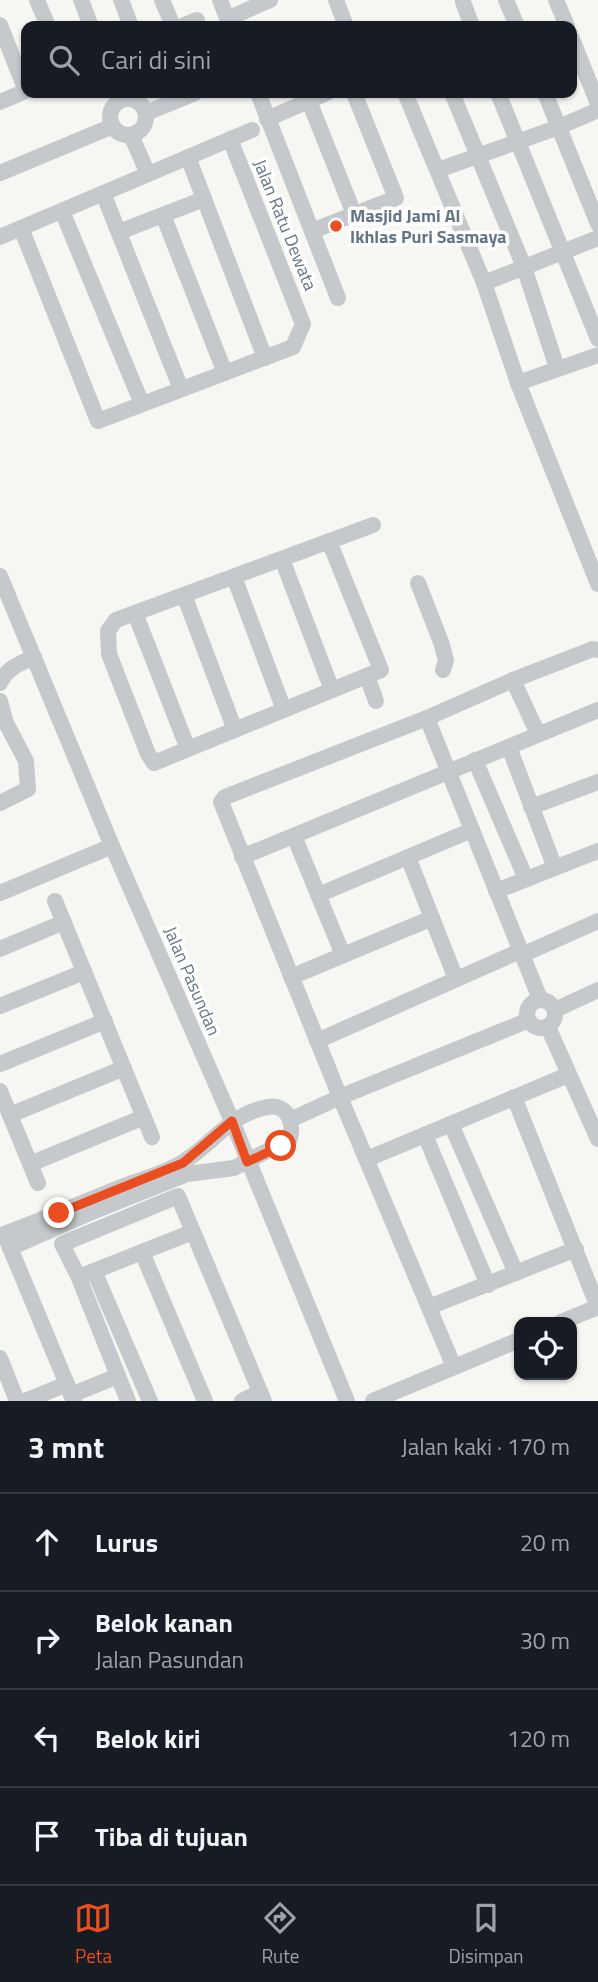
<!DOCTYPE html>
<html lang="id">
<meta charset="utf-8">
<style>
:root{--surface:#171b24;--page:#242831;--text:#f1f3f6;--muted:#9ea1a6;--line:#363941;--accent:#e94d20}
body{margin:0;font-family:"Titillium Web",sans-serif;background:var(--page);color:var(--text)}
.controls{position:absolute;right:21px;bottom:21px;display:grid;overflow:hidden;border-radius:14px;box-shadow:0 2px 5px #0004}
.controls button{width:63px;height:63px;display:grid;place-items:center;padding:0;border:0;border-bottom:2px solid var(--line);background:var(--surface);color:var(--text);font:35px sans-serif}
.stop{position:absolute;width:21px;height:21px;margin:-16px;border:5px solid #e94d20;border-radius:50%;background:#fff}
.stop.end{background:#e94d20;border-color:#fff;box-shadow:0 2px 7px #0008}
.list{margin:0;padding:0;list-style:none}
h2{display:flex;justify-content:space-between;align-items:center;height:91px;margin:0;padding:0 28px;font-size:30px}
h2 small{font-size:23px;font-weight:400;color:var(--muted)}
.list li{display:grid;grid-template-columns:46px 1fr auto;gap:21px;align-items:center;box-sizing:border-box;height:98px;padding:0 28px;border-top:2px solid var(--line)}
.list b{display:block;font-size:26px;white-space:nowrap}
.list p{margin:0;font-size:23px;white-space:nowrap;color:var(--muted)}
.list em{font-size:23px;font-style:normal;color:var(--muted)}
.icon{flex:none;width:38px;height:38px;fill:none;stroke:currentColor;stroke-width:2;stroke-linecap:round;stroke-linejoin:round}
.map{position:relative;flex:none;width:598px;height:1401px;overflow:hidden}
.search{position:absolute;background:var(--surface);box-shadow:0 2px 5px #0004;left:21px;right:21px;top:21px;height:77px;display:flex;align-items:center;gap:18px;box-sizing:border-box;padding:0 24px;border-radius:14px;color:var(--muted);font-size:26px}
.sheet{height:483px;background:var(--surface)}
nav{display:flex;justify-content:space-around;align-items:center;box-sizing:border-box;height:98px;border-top:2px solid var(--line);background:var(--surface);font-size:19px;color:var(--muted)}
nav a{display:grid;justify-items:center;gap:4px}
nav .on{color:var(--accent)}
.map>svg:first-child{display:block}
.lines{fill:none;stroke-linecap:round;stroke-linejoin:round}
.minor{stroke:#c6c9cc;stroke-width:16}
.route{stroke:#e94d20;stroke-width:9}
.poi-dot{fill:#e94d20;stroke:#fff;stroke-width:2.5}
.labels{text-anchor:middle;stroke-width:7;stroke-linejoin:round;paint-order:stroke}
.poi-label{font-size:18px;font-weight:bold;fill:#647685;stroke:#fff;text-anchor:start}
.street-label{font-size:18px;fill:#647685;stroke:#fff}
</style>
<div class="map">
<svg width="598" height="1401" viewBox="0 0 598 1401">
<rect width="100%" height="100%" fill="#f6f6f2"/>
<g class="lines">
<g class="minor">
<path d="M37 0 48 26"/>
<path d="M81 0 91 26"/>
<path d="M121 0 131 26"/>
<path d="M162 0 173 26"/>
<path d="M220 0 230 26"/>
<path d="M336 0 346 26"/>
<path d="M506 0 517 26"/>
<path d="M556 0 567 26"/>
<path d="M463 2 472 26"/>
<path d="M227 19 270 0"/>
<path d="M0 25 26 91 0 102"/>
<path d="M182 26 197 20"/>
<path d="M572 39 598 104"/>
<path d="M258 93 338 298"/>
<path d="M405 93 484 283 518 383 598 584"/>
<path d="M452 93 524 267 557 368"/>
<path d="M498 93 598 339"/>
<path d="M545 93 598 224"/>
<circle cx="128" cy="117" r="18"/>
<path d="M309 101 354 214"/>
<path d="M146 113 195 93"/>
<path d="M267 119 327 93"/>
<path d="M131 135 148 174"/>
<path d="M188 157 265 358"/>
<path d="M438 170 559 127 598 110"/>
<path d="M0 173 113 126"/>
<path d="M103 193 181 389"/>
<path d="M62 211 142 404"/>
<path d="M163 215 225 373"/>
<path d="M21 228 98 421 293 347 303 324 230 139"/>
<path d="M312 231 396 198 354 93"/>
<path d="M119 232 204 199"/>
<path d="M0 237 252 130"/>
<path d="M484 283 598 238"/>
<path d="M518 383 598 355"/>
<path d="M329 541 381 670 154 763 148 754 109 654 108 631 116 620 373 525"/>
<path d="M282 559 332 690"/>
<path d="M0 576 112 846 232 1121 347 1401"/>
<path d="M234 577 284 710"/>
<path d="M418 583 441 642 446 660 443 670"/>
<path d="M184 595 235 730"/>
<path d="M135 613 188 749"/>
<path d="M367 676 376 701"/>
<path d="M513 680 538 734"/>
<path d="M0 683C6 669 20 663 34 657"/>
<path d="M0 701 6 723 26 761 28 789 0 803"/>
<path d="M427 718 540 999"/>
<path d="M509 747 555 868"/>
<path d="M475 760 526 879"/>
<path d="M531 807 598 782"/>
<path d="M294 836 343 955"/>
<path d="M242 857 598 710"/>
<path d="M408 857 456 979"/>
<path d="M496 891 598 851"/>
<path d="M0 893 112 846"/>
<path d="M318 895 472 830"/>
<path d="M55 901 152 1137"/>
<path d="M0 949 64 922"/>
<path d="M522 955 598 921"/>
<path d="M291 977 432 918"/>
<circle cx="541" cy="1014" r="14"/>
<path d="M0 1006 84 972"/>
<path d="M555 1010 598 990"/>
<path d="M548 1027 598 1139"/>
<path d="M317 1041 520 951"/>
<path d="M0 1064 105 1021"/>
<path d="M0 1091 38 1183"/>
<path d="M514 1097 598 1307"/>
<path d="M10 1115 124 1068"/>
<path d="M290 1120 340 1097 529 1020"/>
<path d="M451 1124 516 1273"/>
<path d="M425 1135 488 1285"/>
<path d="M367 1159 568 1075"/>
<path d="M30 1164 144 1117"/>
<path d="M4 1234C45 1219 84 1202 124 1186 143 1179 166 1173 183 1162 213 1144 229 1114 268 1107 289 1103 296 1127 288 1143L267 1151 234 1168 187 1174 99 1209 10 1248"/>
<path d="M6 1238 74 1401"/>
<path d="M142 1252 205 1401"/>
<path d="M94 1271 150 1401"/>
<path d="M84 1275 190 1233 194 1235"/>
<path d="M429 1307 576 1249"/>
<path d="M561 1322 598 1307"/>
<path d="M0 1358 17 1401"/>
<path d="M454 1367 340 1097 221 802 225 797 427 718 513 680 593 649 598 650"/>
<path d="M71 1395 118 1376"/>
<path d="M25 1401 67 1384"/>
<path d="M128 1401 79 1278 62 1244 178 1196 264 1401"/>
<path d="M242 1401 260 1392"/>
<path d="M373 1401 519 1340"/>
</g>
</g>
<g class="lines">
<path class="route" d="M59 1213 183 1163 232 1121 247 1162 281 1146"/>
</g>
<circle class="poi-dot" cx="336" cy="226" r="7"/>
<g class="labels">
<g class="poi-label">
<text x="350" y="222">Masjid Jami Al<tspan x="350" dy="21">Ikhlas Puri Sasmaya</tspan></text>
</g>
<g class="street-label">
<text transform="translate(285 225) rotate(68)" y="6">Jalan Ratu Dewata</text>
<text transform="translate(192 981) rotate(67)" y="6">Jalan Pasundan</text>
</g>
</g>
</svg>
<div class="controls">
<button><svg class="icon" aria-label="locate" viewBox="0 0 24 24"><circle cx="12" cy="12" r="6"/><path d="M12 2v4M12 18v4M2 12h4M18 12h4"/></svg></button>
</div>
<div class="stop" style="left:281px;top:1146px"></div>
<div class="stop end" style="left:59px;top:1213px"></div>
<div class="search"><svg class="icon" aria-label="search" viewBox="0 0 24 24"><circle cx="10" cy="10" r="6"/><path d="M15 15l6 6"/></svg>Cari di sini</div>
</div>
<section class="sheet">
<h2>3 mnt<small>Jalan kaki · 170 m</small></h2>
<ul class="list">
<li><svg class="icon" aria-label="ahead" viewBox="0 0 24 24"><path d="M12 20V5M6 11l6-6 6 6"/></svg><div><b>Lurus</b></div><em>20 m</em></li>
<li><svg class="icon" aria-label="right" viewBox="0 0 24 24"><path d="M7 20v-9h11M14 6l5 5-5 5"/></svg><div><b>Belok kanan</b><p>Jalan Pasundan</p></div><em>30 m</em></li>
<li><svg class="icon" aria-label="left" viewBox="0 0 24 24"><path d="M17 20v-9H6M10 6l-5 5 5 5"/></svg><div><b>Belok kiri</b></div><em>120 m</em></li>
<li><svg class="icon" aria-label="arrive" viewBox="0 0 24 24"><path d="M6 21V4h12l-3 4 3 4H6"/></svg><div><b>Tiba di tujuan</b></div></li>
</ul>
</section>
<nav>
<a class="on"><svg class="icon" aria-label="map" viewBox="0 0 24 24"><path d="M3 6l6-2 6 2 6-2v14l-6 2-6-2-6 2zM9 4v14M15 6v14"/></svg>Peta</a>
<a><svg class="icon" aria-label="directions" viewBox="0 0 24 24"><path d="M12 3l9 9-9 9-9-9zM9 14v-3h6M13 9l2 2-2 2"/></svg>Rute</a>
<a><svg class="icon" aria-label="saved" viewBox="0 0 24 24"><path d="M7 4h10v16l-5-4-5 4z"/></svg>Disimpan</a>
</nav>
